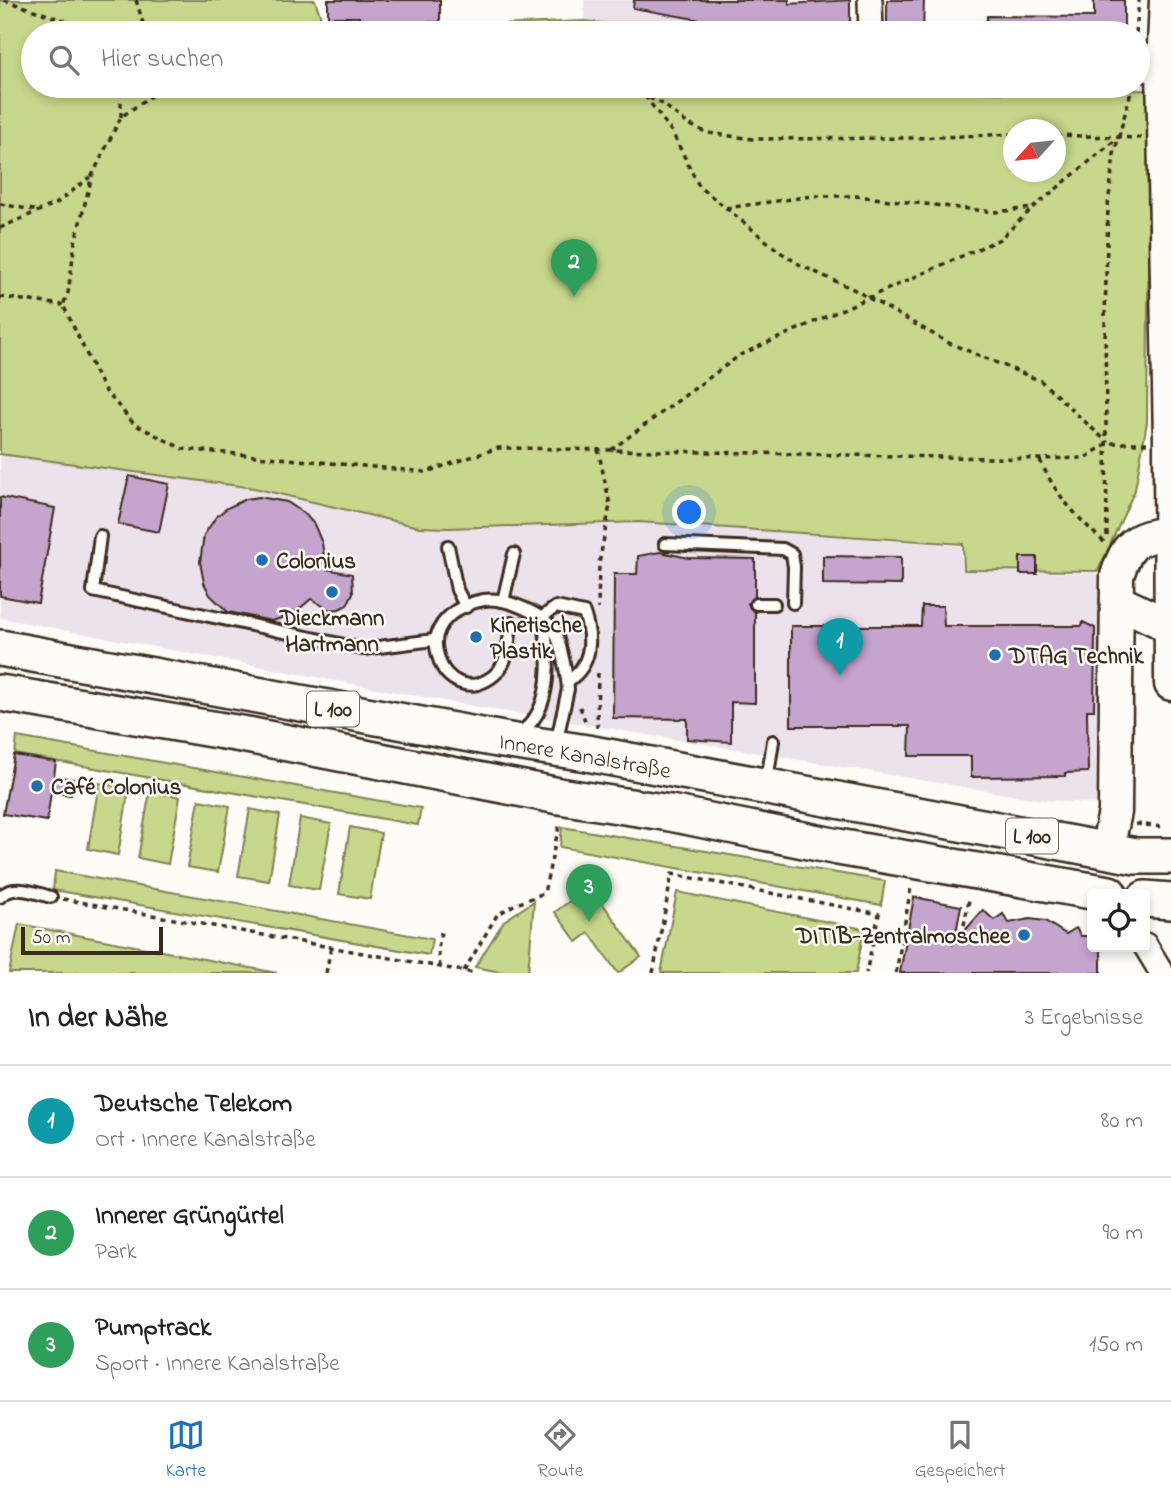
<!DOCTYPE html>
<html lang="de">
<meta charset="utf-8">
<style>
:root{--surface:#fff;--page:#f2f2f2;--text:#222;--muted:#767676;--line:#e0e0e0;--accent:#1f6fb2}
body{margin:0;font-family:"Indie Flower",sans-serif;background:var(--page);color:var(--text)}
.controls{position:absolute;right:21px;bottom:21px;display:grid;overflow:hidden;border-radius:7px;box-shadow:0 4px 10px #0003}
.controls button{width:63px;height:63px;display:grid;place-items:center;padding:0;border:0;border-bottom:2px solid var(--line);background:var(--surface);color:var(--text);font:35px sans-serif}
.compass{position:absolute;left:1003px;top:119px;width:63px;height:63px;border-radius:50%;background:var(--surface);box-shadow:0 4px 10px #0003;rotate:243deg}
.scale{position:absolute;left:21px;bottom:18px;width:142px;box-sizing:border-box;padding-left:7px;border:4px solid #3b2a1e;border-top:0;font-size:19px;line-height:24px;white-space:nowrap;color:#3b2a1e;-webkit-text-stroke:5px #fdfcf7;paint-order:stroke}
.you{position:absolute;left:690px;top:513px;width:24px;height:24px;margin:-18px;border:5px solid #fff;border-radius:50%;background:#1a73e8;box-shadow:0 0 0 10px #1a73e833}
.badge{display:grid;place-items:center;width:46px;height:46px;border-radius:50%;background:var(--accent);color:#fff;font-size:23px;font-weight:700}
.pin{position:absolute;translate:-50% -58px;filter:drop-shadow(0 2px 4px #0008)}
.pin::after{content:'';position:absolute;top:37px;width:24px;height:21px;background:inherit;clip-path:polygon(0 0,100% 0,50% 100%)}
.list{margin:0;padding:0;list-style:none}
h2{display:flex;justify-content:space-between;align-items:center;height:91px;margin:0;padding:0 28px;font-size:30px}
h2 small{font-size:23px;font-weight:400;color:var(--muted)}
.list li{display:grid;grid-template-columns:46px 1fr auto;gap:21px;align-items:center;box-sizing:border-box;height:112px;padding:0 28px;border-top:2px solid var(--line)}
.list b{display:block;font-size:26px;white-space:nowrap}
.list p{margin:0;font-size:23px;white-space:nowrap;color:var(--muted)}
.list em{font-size:23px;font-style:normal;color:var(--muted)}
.icon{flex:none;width:38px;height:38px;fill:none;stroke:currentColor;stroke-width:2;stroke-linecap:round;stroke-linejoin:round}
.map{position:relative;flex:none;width:1171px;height:973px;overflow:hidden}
.search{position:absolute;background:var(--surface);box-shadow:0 4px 10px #0003;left:21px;right:21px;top:21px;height:77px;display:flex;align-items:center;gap:18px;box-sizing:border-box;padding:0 24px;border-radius:38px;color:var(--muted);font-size:26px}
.sheet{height:427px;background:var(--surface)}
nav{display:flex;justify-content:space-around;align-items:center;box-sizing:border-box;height:98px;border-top:2px solid var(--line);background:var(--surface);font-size:19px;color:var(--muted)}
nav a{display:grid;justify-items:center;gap:4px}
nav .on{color:var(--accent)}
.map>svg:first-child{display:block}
.built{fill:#ece2eb}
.green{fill:#c7d78b;stroke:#818054;stroke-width:2;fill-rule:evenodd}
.building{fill:#c5a4ce;stroke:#3b2a1e;stroke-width:2}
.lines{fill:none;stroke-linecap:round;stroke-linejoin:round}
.lane-casing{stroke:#3b2a1e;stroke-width:16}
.street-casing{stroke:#3b2a1e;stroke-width:28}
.secondary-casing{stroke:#3b2a1e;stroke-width:37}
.primary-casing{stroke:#3b2a1e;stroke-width:40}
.path{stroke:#3b2a1e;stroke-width:3.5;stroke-dasharray:5 5;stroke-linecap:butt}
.lane{stroke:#fdfcf7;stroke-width:10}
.street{stroke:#fdfcf7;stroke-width:23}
.secondary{stroke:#fdfcf7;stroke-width:32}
.primary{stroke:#fdfcf7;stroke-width:35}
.poi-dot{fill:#1f6fb2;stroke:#fdfcf7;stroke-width:2.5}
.labels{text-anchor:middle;stroke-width:5;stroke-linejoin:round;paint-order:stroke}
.shield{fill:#fdfcf7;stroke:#75695f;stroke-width:2}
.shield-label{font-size:21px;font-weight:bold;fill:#3b2a1e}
.poi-label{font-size:23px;font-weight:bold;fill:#3b2a1e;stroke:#fdfcf7;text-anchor:start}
.street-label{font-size:23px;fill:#3b2a1e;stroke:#fdfcf7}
</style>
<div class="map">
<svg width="1171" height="973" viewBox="0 0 1171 973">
<rect width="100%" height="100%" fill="#fdfcf7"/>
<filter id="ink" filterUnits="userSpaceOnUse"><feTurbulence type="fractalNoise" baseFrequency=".0143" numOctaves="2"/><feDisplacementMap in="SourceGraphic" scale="14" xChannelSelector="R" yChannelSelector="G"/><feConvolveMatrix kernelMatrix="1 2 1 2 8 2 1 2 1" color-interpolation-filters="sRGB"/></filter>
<g filter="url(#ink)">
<g class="built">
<path d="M584 0H797L798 33H686L584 21Z"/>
<path d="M0 454 254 488 419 527 449 528 639 522 961 546 962 571 1098 573 1101 624 1099 804 1043 800 455 703 0 618Z"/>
</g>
<g class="green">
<path d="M0 0H315L323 24 395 30 584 21 686 33H33V86H860L997 93 1150 90 1147 422 1135 490 1098 571 964 570 963 544 639 522 449 528 419 527 254 488 0 454ZM1014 130H1056V172H1014Z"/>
<path d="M17 737 421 808 418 825 15 754Z"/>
<path d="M99 783 129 788 118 855 88 849Z"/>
<path d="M150 791 180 797 168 864 138 858Z"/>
<path d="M199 800 230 806 218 872 187 867Z"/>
<path d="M250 809 280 815 269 881 238 876Z"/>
<path d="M300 818 331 824 319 890 289 885Z"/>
<path d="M350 827 381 833 370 899 339 894Z"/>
<path d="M562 827 885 881 881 905 560 847Z"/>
<path d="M55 871 432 939 429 955 53 890Z"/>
<path d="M590 886 641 957 618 973 589 933 577 942 555 912Z"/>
<path d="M677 892 864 929 856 973H661Z"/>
<path d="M534 901 528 973H506L475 967 504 921Z"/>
<path d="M19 924 277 973H9Z"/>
</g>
<g class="building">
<path d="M328 0H440V22L359 23V17H328Z"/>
<path d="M634 0H789V4L850 0V33H774L633 8Z"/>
<path d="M887 0H924L923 33H887Z"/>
<path d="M1094 0H1124V33H986L987 16 1094 17Z"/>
<path d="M129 476 169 484 159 532 118 524Z"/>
<path d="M0 497 55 508 38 603 0 596Z"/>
<path d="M259 497 287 502 304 513 314 524 322 543 326 569 352 574 353 593 347 605 339 609 330 610 311 599 292 615 272 621 228 612 210 595 204 583 200 562 204 535 216 517 227 508 246 499Z"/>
<path d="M660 552 689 558 755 559V596L748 603 750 608 755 612V703L731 702V742L687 739V719L613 718 614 574H637L638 556Z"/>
<path d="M823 556 901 557V585L823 584Z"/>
<rect x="1020" y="557" width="17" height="17"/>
<path d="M922 606H943L944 626H1082L1083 622 1095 628 1094 710H1087L1088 772 1065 773V776L971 777V756H909L910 726H791V626H921Z"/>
<path d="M14 755 56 762 54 776 73 779 71 795 51 792 47 821 3 814Z"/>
<path d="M914 897 961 906 954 943 983 910 994 920 1003 914 1009 923 1030 919 1045 921 1066 934 1076 928 1081 936H1092V947H1101V973H900Z"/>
</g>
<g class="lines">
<g class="lane-casing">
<g id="lane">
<path d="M100 536 93 591 363 649 434 640"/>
<path d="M665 544 783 549 792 554 794 567 793 603"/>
<path d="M448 546 457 590 466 607"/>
<path d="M503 601 514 554"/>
<path d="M756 604H774"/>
<path d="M542 617 556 607 584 613C593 639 592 665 568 681"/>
<path d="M511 623C508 651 508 674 478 684 470 686 460 684 453 679 443 672 440 664 437 652 430 624 458 604 484 600 505 597 545 614 555 632 561 645 567 675 568 689L556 744"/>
<path d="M519 733C554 712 550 654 543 619"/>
<path d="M767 781 773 741"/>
<path d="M0 897C13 883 35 893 51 897"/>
</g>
</g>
<g class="street-casing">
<g id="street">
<path d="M870 0 871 33"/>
<path d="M1138 70 1163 68"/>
<path d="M1145 945 1162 973"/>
</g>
</g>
<g class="secondary-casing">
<g id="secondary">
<path d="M1166 0 1163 68 1170 442 1171 684"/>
<path d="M1117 601 1159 621 1170 629"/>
<path d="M1107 850 1115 812 1117 576C1127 544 1134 538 1168 533"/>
</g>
</g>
<g class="primary-casing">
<g id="primary">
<path d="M0 648 503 740 587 753 1136 856H1171"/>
<path d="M0 693 247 735 559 796 670 813 838 847 1109 894"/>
<path d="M1145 899 1171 901"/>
</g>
</g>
<g class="path">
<path d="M4 0 101 33"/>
<path d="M136 0 146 33"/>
<path d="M1136 33 1139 0"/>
<path d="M170 86 162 88 121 117 92 176 75 242 68 293 63 305 103 388 134 424 183 449 426 472 498 448H515L1039 459 1085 458 1108 443H1147"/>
<path d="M601 86 631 90 663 104 688 124 708 133 753 139 915 138 1014 134"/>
<path d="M645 96 672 132 699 186 726 208 813 196H856L994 212 1033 208"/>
<path d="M121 117V86"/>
<path d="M1056 135 1141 138"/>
<path d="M0 204 39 211"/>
<path d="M726 208 780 252 802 266 853 289 949 343 1041 381 1108 443"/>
<path d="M0 228 57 203 90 177"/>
<path d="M0 297 63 305"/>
<path d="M598 449 610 505 599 564 598 609"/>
<path d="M611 450 740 355 1000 239 1033 208 1119 137"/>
<path d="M1040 460C1055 495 1078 518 1106 544"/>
<path d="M1107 536 1105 315 1108 206 1114 154 1132 88"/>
<path d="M580 707 587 726"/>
<path d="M597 728 598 669"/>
<path d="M1136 824 1163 827"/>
<path d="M63 899 474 973"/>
<path d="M962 935 969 900"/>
<path d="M440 967 438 949 441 932"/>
<path d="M464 971 497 915 512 906 544 893 560 822"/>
<path d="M326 973 331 947"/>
<path d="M653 973 672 874 879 914 866 973"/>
<path d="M896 973 911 887"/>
</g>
<use href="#lane" class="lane"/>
<use href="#street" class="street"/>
<use href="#secondary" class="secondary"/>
<use href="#primary" class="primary"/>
</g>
</g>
<g class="poi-dot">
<circle cx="262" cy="560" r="7"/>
<circle cx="332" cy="592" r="7"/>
<circle cx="476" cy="637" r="7"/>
<circle cx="995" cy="655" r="7"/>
<circle cx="37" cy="786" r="7"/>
<circle cx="1024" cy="935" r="7"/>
</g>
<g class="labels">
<g class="shield">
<rect x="307" y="691.5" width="52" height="35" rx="5"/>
<rect x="1006" y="818.5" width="52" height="35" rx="5"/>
</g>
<g class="shield-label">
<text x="333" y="716">L 100</text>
<text x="1032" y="843">L 100</text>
</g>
<g class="poi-label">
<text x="276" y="568">Colonius</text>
<text x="332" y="625" text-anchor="middle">Dieckmann<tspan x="332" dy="26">Hartmann</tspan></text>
<text x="490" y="632">Kinetische<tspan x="490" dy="26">Plastik</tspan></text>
<text x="1009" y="663">DTAG Technik</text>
<text x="51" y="794">Café Colonius</text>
<text x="1010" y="943" text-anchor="end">DITIB-Zentralmoschee</text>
</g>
<g class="street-label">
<text transform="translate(585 755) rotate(10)" y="8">Innere Kanalstraße</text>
</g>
</g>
</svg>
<div class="controls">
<button><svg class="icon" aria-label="locate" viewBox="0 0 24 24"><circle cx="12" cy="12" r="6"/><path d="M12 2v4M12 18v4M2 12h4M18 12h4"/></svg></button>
</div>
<svg class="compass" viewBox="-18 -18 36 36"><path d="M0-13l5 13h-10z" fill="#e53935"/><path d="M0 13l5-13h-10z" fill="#767676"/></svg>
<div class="scale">50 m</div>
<div class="you"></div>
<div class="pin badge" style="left:840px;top:676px;background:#0f9aa8">1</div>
<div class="pin badge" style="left:574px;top:297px;background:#2e9e5b">2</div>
<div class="pin badge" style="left:589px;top:922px;background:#2e9e5b">3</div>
<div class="search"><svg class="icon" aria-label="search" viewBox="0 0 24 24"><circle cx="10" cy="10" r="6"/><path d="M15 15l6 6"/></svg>Hier suchen</div>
</div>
<section class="sheet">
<h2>In der Nähe<small>3 Ergebnisse</small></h2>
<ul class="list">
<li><span class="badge" style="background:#0f9aa8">1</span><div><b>Deutsche Telekom</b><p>Ort · Innere Kanalstraße</p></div><em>80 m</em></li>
<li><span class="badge" style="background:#2e9e5b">2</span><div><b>Innerer Grüngürtel</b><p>Park</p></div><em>90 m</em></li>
<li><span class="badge" style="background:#2e9e5b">3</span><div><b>Pumptrack</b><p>Sport · Innere Kanalstraße</p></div><em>150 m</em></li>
</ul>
</section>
<nav>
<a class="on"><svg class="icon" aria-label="map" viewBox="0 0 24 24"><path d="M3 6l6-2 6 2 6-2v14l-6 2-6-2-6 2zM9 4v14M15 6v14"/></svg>Karte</a>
<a><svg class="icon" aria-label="directions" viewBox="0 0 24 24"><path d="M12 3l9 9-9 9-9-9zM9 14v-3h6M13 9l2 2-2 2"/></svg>Route</a>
<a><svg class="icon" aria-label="saved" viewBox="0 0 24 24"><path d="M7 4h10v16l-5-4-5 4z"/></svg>Gespeichert</a>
</nav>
